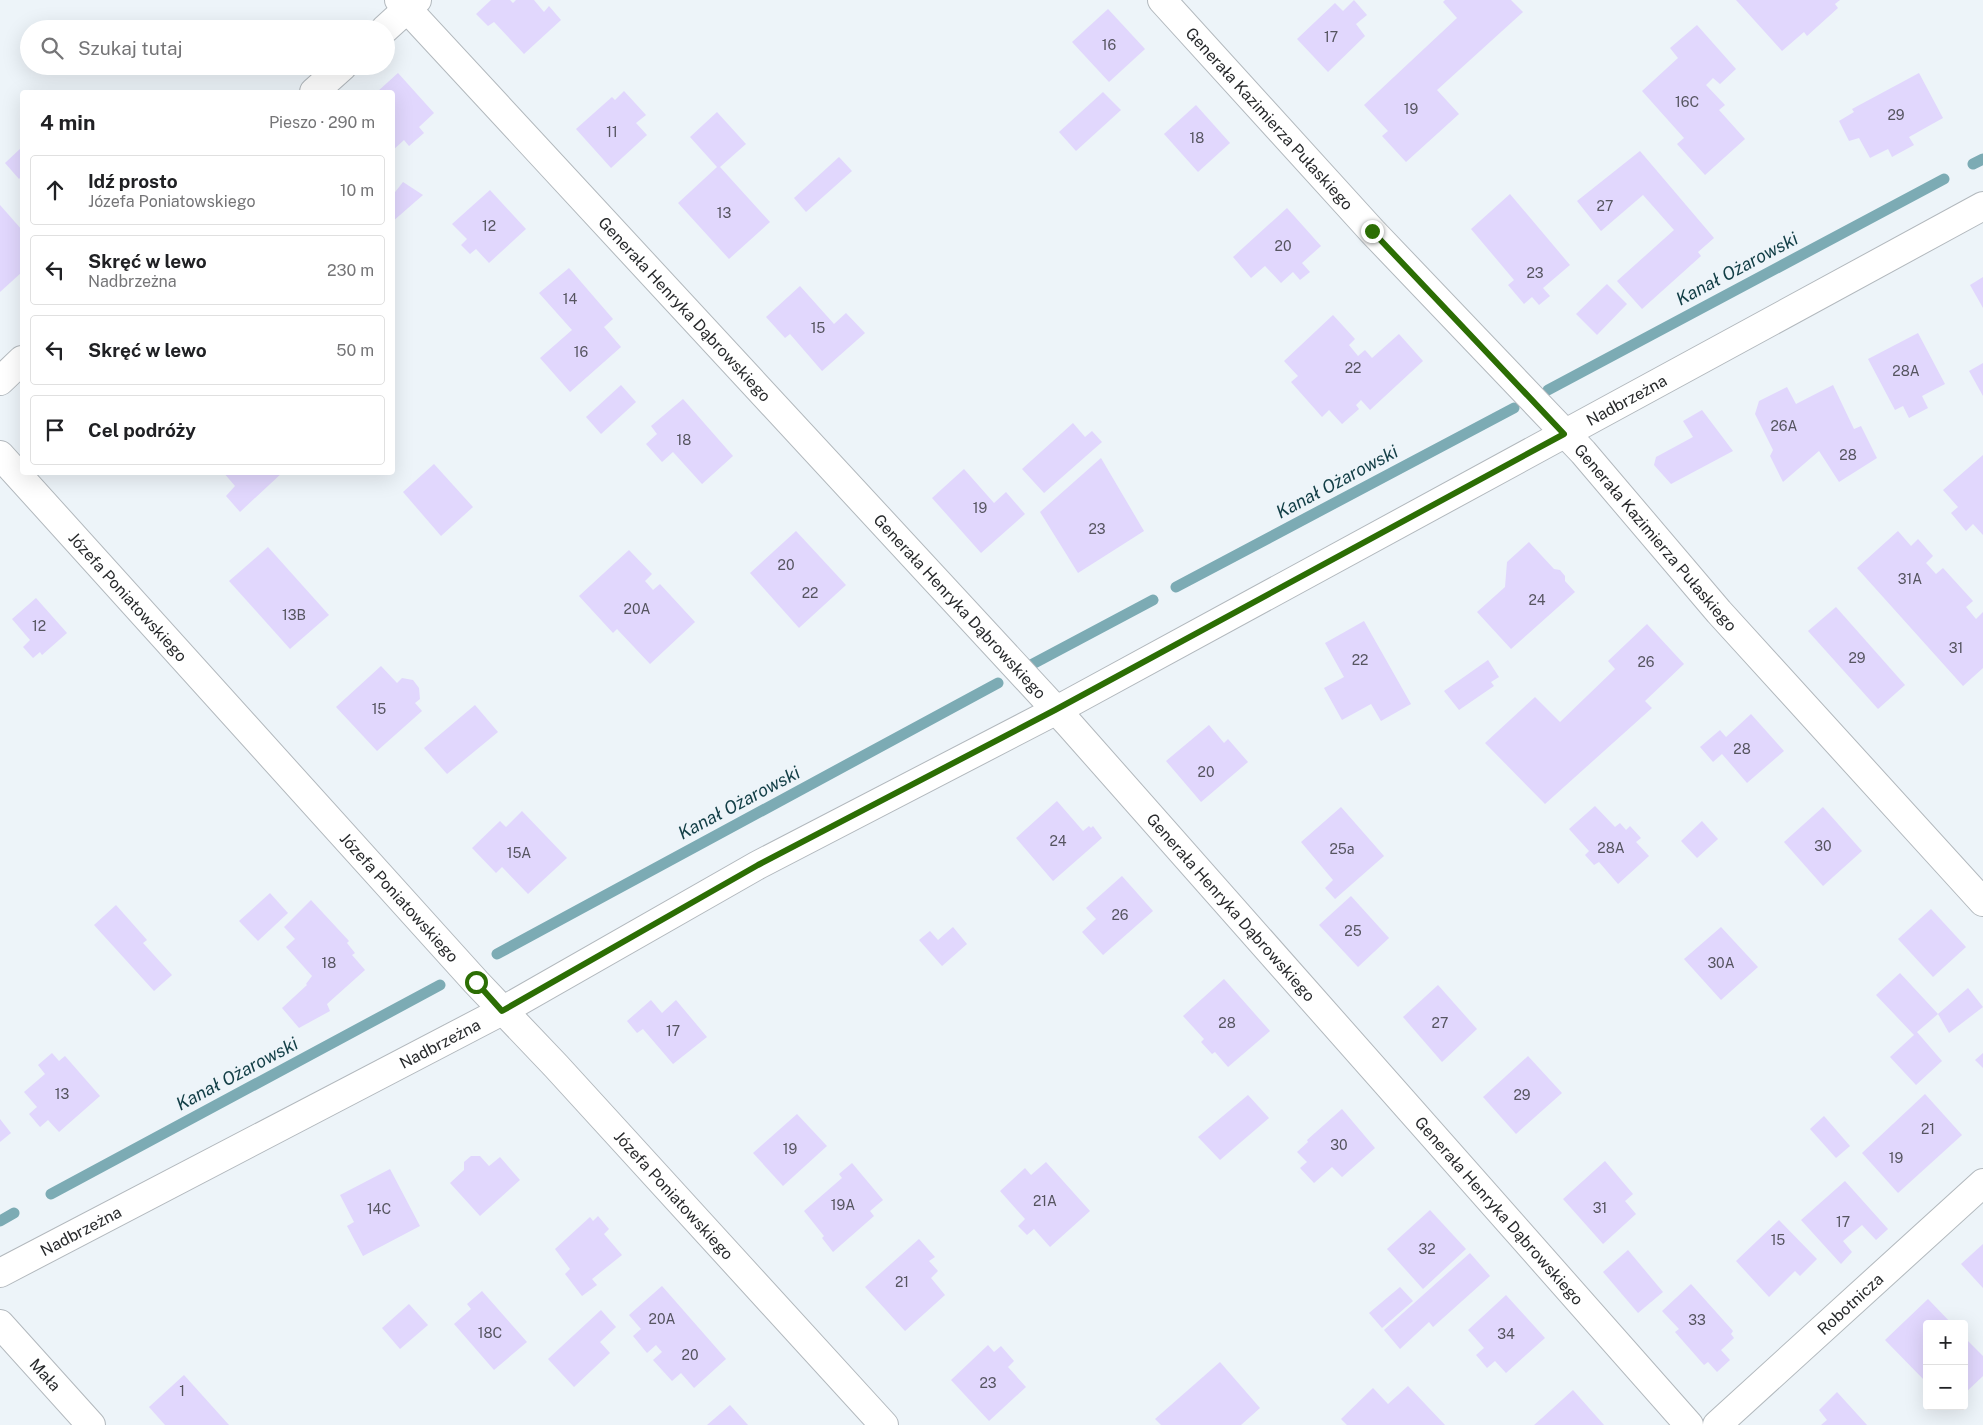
<!DOCTYPE html>
<html lang="pl">
<meta charset="utf-8">
<style>
:root{--surface:#fff;--page:#f6f6f6;--text:#202124;--muted:#757577;--line:#e0e0e0}
body{margin:0;font-family:"Public Sans",sans-serif;background:var(--page);color:var(--text)}
.controls{position:absolute;right:15px;bottom:15px;display:grid;overflow:hidden;border-radius:5px;box-shadow:0 5px 20px #0002}
.controls button{width:45px;height:45px;display:grid;place-items:center;padding:0;border:0;border-bottom:1px solid var(--line);background:var(--surface);color:var(--text);font:25px sans-serif}
.stop{position:absolute;width:15px;height:15px;margin:-11px;border:4px solid #2c6e04;border-radius:50%;background:#fff}
.stop.end{background:#2c6e04;border-color:#fff;box-shadow:0 1px 5px #0008}
.list{margin:0;padding:0;list-style:none}
h2{display:flex;justify-content:space-between;align-items:center;height:65px;margin:0;padding:0 20px;font-size:21px}
h2 small{font-size:16px;font-weight:400;color:var(--muted)}
.list li{display:grid;grid-template-columns:32px 1fr auto;gap:15px;align-items:center;box-sizing:border-box;height:70px;margin:0 10px 10px;padding:0 10px;border:1px solid var(--line);border-radius:5px}
.list b{display:block;font-size:19px;white-space:nowrap}
.list p{margin:0;font-size:16px;white-space:nowrap;color:var(--muted)}
.list em{font-size:16px;font-style:normal;color:var(--muted)}
.icon{flex:none;width:28px;height:28px;fill:none;stroke:currentColor;stroke-width:2;stroke-linecap:round;stroke-linejoin:round}
.map{position:relative;flex:none;width:1983px;height:1425px;overflow:hidden}
.search{position:absolute;background:var(--surface);box-shadow:0 5px 20px #0002;left:20px;top:20px;width:375px;height:55px;display:flex;align-items:center;gap:12px;box-sizing:border-box;padding:0 18px;border-radius:28px;color:var(--muted);font-size:19px}
.panel{position:absolute;background:var(--surface);box-shadow:0 5px 20px #0002;left:20px;top:90px;width:375px;height:385px;border-radius:5px}
.map>svg:first-child{display:block}
.lines{fill:none;stroke-linecap:round;stroke-linejoin:round}
.stream{stroke:#7cabb4;stroke-width:11}
.building{fill:#e1d7fd}
.minor-casing{stroke:#b2b8bd;stroke-width:30}
.tertiary-casing{stroke:#b2b8bd;stroke-width:30}
.minor{stroke:#fff;stroke-width:28}
.tertiary{stroke:#fff;stroke-width:28}
.route{stroke:#2c6e04;stroke-width:6}
.labels{text-anchor:middle;stroke-width:4;stroke-linejoin:round;paint-order:stroke}
.number-label{font-size:14px;fill:#565560}
.street-label{font-size:16px;fill:#282a2c;stroke:#edf4f9}
.water-label{font-size:18px;font-style:italic;fill:#123e46;stroke:#edf4f9}
</style>
<div class="map">
<svg width="1983" height="1425" viewBox="0 0 1983 1425">
<rect width="100%" height="100%" fill="#edf4f9"/>
<g class="lines">
<g class="stream">
<path d="M1973 164 1983 159"/>
<path d="M1548 390 1944 179"/>
<path d="M1176 587 1514 408"/>
<path d="M1027 667 1153 600"/>
<path d="M497 954 998 683"/>
<path d="M51 1194 440 985"/>
<path d="M0 1221 14 1213"/>
</g>
</g>
<g class="building">
<path d="M491 0H510L513 3 516 0H534L544 12 549 6 561 20 524 54 494 22 488 26 476 14Z"/>
<path d="M1354 0 1367 15 1356 24 1365 36 1328 72 1297 39 1335 3 1343 11Z"/>
<path d="M1445 0H1511L1523 12 1437 90 1459 114 1406 162 1382 136 1388 131 1364 105 1457 18 1443 2Z"/>
<path d="M1736 0H1840L1835 4 1838 8 1807 36 1804 32 1782 51Z"/>
<path d="M1108 9 1145 49 1109 82 1072 42Z"/>
<path d="M1697 25 1736 69 1720 84 1713 78 1706 85 1725 105 1719 110 1745 139 1705 175 1677 144 1684 138 1642 91 1678 58 1670 48Z"/>
<path d="M398 73 434 113 419 127 424 133 409 146 404 140 392 151V92H377Z"/>
<path d="M1919 73 1943 118 1909 137 1914 145 1892 157 1888 149 1870 158 1859 138 1849 141 1839 121 1854 112 1852 109Z"/>
<path d="M624 91 646 115 636 123 647 135 611 168 576 129 612 97 615 100Z"/>
<path d="M1103 92 1121 110 1076 151 1059 132Z"/>
<path d="M1196 105 1230 143 1198 172 1164 134Z"/>
<path d="M717 112 746 144 720 167 770 222 729 259 678 203 717 167 690 137Z"/>
<path d="M22 147V176L19 179 5 163Z"/>
<path d="M1640 151 1714 238 1698 252 1701 256 1642 309 1617 281 1674 230 1643 195 1601 231 1577 201Z"/>
<path d="M839 157 852 171 806 212 794 198Z"/>
<path d="M403 182 423 195 392 222V196Z"/>
<path d="M490 190 526 229 489 263 476 249 470 254 461 245 467 239 452 224Z"/>
<path d="M1510 194 1570 265 1543 288 1550 296 1539 305 1532 297 1524 304 1508 285 1514 280 1471 229Z"/>
<path d="M0 205 22 230V272L0 292Z"/>
<path d="M1287 208 1321 246 1302 263 1310 272 1300 280 1293 272 1281 283 1265 266 1251 278 1233 257Z"/>
<path d="M569 268 613 319 604 327 621 347 570 392 540 358 572 330 539 293Z"/>
<path d="M1983 277V308L1970 285Z"/>
<path d="M1607 284 1627 304 1597 335 1576 314Z"/>
<path d="M800 286 834 324 846 313 865 333 822 371 790 334 785 338 766 317Z"/>
<path d="M1333 315 1355 339 1349 345 1358 356 1365 350 1372 358 1399 334 1423 361 1370 410 1361 400 1356 405 1359 409 1342 424 1329 410 1322 417 1291 382 1298 376 1284 361Z"/>
<path d="M1918 333 1945 384 1922 396 1928 408 1909 418 1903 406 1895 410 1868 359Z"/>
<path d="M1983 363V396L1969 371Z"/>
<path d="M621 385 636 402 601 434 586 417Z"/>
<path d="M1833 385 1854 429 1861 426 1877 458 1839 482 1819 451 1783 482 1770 456 1773 450 1755 414 1759 401 1787 387 1796 404Z"/>
<path d="M683 399 733 456 702 484 673 452 662 462 646 444 657 434 651 426Z"/>
<path d="M1702 410 1733 451 1671 484 1654 465 1656 457 1693 437 1683 421Z"/>
<path d="M1073 423 1085 437 1092 431 1102 442 1044 493 1022 469Z"/>
<path d="M1983 455V535L1973 524 1966 531 1951 513 1958 507 1943 490Z"/>
<path d="M1101 458 1144 531 1078 573 1040 512Z"/>
<path d="M434 464 473 507 441 536 403 492Z"/>
<path d="M964 469 994 503 1006 492 1025 514 981 553 932 498Z"/>
<path d="M223 472H283L240 512 226 496 235 486Z"/>
<path d="M796 531 846 585 799 628 750 573Z"/>
<path d="M1898 531 1911 546 1918 539 1933 556 1926 563 1936 574 1943 568 1973 601 1966 607 1976 619 1983 612V668L1963 686 1857 568Z"/>
<path d="M1529 542 1554 569 1560 570 1565 576V581L1575 592 1511 649 1477 612 1505 587 1507 562Z"/>
<path d="M268 547 329 615 290 649 229 581Z"/>
<path d="M629 550 652 574 645 581 653 590 660 584 695 622 650 664 617 629 613 633 579 596Z"/>
<path d="M36 598 67 633 42 655 40 652 33 658 23 647 30 640 12 619Z"/>
<path d="M1836 607 1905 685 1878 709 1808 631Z"/>
<path d="M1364 621 1411 704 1381 721 1371 704 1342 720 1324 688 1344 677 1325 643Z"/>
<path d="M1647 624 1684 664 1645 701 1652 708 1545 804 1485 743 1535 697 1560 722 1615 669 1608 661Z"/>
<path d="M1488 660 1499 677 1491 682 1494 686 1459 710 1444 691Z"/>
<path d="M381 666 397 683 402 678 413 680 419 688 420 699 415 703 422 711 377 751 336 707Z"/>
<path d="M475 705 498 732 447 774 424 748Z"/>
<path d="M1751 714 1784 751 1747 783 1722 754 1713 762 1700 747 1720 730 1726 737Z"/>
<path d="M1209 725 1224 743 1228 739 1248 762 1201 802 1166 761Z"/>
<path d="M1057 801 1083 831 1089 826 1091 828 1093 826 1102 838 1053 881 1016 838Z"/>
<path d="M1595 806 1615 827 1620 823 1626 830 1630 826 1641 838 1636 842 1649 856 1618 884 1599 862 1594 865 1585 855 1589 851 1569 829Z"/>
<path d="M1341 807 1384 856 1335 899 1325 888 1333 880 1301 842Z"/>
<path d="M1823 807 1862 851 1823 886 1784 842Z"/>
<path d="M522 811 567 858 528 894 502 867 496 873 472 848 500 821 506 827Z"/>
<path d="M1702 821 1718 839 1697 858 1681 841Z"/>
<path d="M1122 876 1153 911 1103 955 1082 932 1096 919 1086 908Z"/>
<path d="M270 893 288 913 258 941 239 921Z"/>
<path d="M1351 896 1389 938 1358 967 1319 925Z"/>
<path d="M311 900 349 941 347 943 355 953 352 955 365 970 327 1004 330 1011 299 1028 282 1008 307 985 306 984 312 976 286 947 295 939 284 927Z"/>
<path d="M116 905 147 940 143 943 172 975 154 991 94 925Z"/>
<path d="M1931 909 1966 947 1933 977 1898 939Z"/>
<path d="M953 927 967 944 942 966 919 940 930 931 938 940Z"/>
<path d="M1721 927 1758 967 1721 1000 1684 959Z"/>
<path d="M1900 973 1938 1014 1917 1032 1942 1061 1916 1085 1890 1057 1914 1035 1876 995Z"/>
<path d="M1224 979 1270 1031 1228 1067 1215 1052 1212 1054 1201 1042 1204 1039 1183 1016Z"/>
<path d="M1438 985 1477 1029 1442 1062 1403 1017Z"/>
<path d="M1968 988 1983 1007 1949 1033 1938 1014Z"/>
<path d="M651 1000 662 1013 676 1000 707 1037 673 1064 643 1029 637 1033 627 1021Z"/>
<path d="M52 1053 59 1061 65 1056 100 1096 59 1132 48 1120 40 1127 29 1114 37 1107 24 1092 45 1074 38 1065Z"/>
<path d="M1983 1053V1068L1975 1060Z"/>
<path d="M1528 1056 1562 1093 1516 1134 1483 1097Z"/>
<path d="M1925 1094 1962 1135 1898 1193 1862 1153Z"/>
<path d="M1248 1095 1269 1118 1220 1160 1198 1137Z"/>
<path d="M1342 1109 1375 1148 1342 1177 1332 1167 1314 1183 1300 1168 1307 1162 1297 1152 1308 1142 1307 1140Z"/>
<path d="M797 1114 827 1146 783 1186 753 1153Z"/>
<path d="M1824 1116 1850 1146 1836 1158 1810 1129Z"/>
<path d="M0 1119 11 1133 0 1142Z"/>
<path d="M471 1156H480L489 1166 500 1157 520 1180 480 1216 450 1183 464 1170V1162Z"/>
<path d="M1605 1161 1633 1194 1625 1201 1636 1214 1603 1244 1563 1199Z"/>
<path d="M1046 1162 1090 1211 1050 1247 1034 1229 1027 1235 1018 1226 1025 1219 1000 1191 1025 1168 1031 1175Z"/>
<path d="M852 1163 883 1200 870 1211 874 1216 833 1252 822 1238 824 1236 804 1211 842 1178 839 1174Z"/>
<path d="M390 1169 420 1226 363 1256 347 1226 354 1222 340 1195Z"/>
<path d="M1845 1181 1888 1229 1876 1240 1862 1225 1843 1241 1852 1252 1841 1264 1801 1220Z"/>
<path d="M1430 1210 1466 1249 1423 1289 1387 1249Z"/>
<path d="M598 1216 609 1229 604 1234 622 1255 592 1279 597 1285 582 1296 565 1274 570 1269 555 1249 590 1217 593 1221Z"/>
<path d="M1779 1220 1817 1259 1800 1276 1795 1271 1769 1297 1736 1261Z"/>
<path d="M919 1239 935 1257 929 1261 938 1271 931 1278 945 1295 905 1331 865 1287Z"/>
<path d="M1983 1244V1288L1961 1264Z"/>
<path d="M1628 1250 1663 1292 1638 1313 1603 1272Z"/>
<path d="M1470 1253 1490 1276 1433 1327 1429 1322 1400 1349 1384 1330Z"/>
<path d="M1691 1284 1733 1331 1731 1334 1734 1338 1721 1350 1730 1360 1717 1372 1708 1362 1704 1365 1675 1332 1679 1329 1662 1311Z"/>
<path d="M662 1286 726 1359 694 1388 681 1373 672 1381 653 1360 662 1352 656 1345 647 1353 633 1336 641 1329 629 1315Z"/>
<path d="M1400 1287 1413 1301 1382 1328 1369 1313Z"/>
<path d="M482 1291 527 1342 494 1370 454 1324 471 1309 467 1304Z"/>
<path d="M1506 1295 1545 1338 1506 1373 1495 1361 1487 1368 1476 1355 1484 1348 1468 1330Z"/>
<path d="M1928 1299 1952 1324H1927V1383L1885 1340Z"/>
<path d="M409 1304 428 1325 400 1349 382 1328Z"/>
<path d="M601 1310 616 1327 600 1342 610 1353 574 1387 548 1359Z"/>
<path d="M1964 1337 1983 1356V1376L1964 1394Z"/>
<path d="M988 1345 994 1352 1001 1346 1014 1361 1008 1367 1026 1387 989 1421 951 1380Z"/>
<path d="M1220 1362 1260 1408 1241 1425H1161L1155 1419Z"/>
<path d="M184 1375 229 1425H165L149 1407Z"/>
<path d="M1408 1386 1445 1425H1347L1341 1419 1373 1388 1388 1404Z"/>
<path d="M1573 1390 1604 1425H1534L1542 1418Z"/>
<path d="M1837 1392 1867 1425H1821L1827 1420 1819 1410Z"/>
<path d="M730 1405 748 1425H707Z"/>
</g>
<g class="lines">
<g class="minor-casing">
<g id="minor">
<path id="s1" d="M399 0 1069 724 1689 1425"/>
<path id="s2" d="M1162 0 1372 231 1583 452 1719 612 1983 902"/>
<path d="M385 29 417 0"/>
<path d="M314 92 343 66"/>
<path d="M0 381 22 360"/>
<path id="s3" d="M0 1273 502 1011 758 865 1055 711 1983 206"/>
<path id="s4" d="M0 1324 91 1425"/>
<path id="s5" d="M1717 1425 1983 1183"/>
</g>
</g>
<g class="tertiary-casing">
<g id="tertiary">
<path id="s6" d="M0 455 476 982 556 1066 884 1425"/>
</g>
</g>
<use href="#minor" class="minor"/>
<use href="#tertiary" class="tertiary"/>
</g>
<g class="lines">
<path class="route" d="M476 982 502 1011 758 865 1055 710 1564 434 1372 231"/>
</g>
<g class="labels">
<g class="number-label">
<text x="1331" y="42">17</text>
<text x="1109" y="50">16</text>
<text x="1687" y="107">16C</text>
<text x="1411" y="114">19</text>
<text x="1896" y="120">29</text>
<text x="612" y="137">11</text>
<text x="1197" y="143">18</text>
<text x="1605" y="211">27</text>
<text x="724" y="218">13</text>
<text x="489" y="231">12</text>
<text x="1283" y="251">20</text>
<text x="1535" y="278">23</text>
<text x="570" y="304">14</text>
<text x="818" y="333">15</text>
<text x="581" y="357">16</text>
<text x="1353" y="373">22</text>
<text x="1906" y="376">28A</text>
<text x="1784" y="431">26A</text>
<text x="684" y="445">18</text>
<text x="1848" y="460">28</text>
<text x="980" y="513">19</text>
<text x="1097" y="534">23</text>
<text x="786" y="570">20</text>
<text x="1910" y="584">31A</text>
<text x="810" y="598">22</text>
<text x="1537" y="605">24</text>
<text x="637" y="614">20A</text>
<text x="294" y="620">13B</text>
<text x="39" y="631">12</text>
<text x="1956" y="653">31</text>
<text x="1857" y="663">29</text>
<text x="1360" y="665">22</text>
<text x="1646" y="667">26</text>
<text x="379" y="714">15</text>
<text x="1742" y="754">28</text>
<text x="1206" y="777">20</text>
<text x="1058" y="846">24</text>
<text x="1823" y="851">30</text>
<text x="1611" y="853">28A</text>
<text x="1342" y="854">25a</text>
<text x="519" y="858">15A</text>
<text x="1120" y="920">26</text>
<text x="1353" y="936">25</text>
<text x="329" y="968">18</text>
<text x="1721" y="968">30A</text>
<text x="1227" y="1028">28</text>
<text x="1440" y="1028">27</text>
<text x="673" y="1036">17</text>
<text x="62" y="1099">13</text>
<text x="1522" y="1100">29</text>
<text x="1928" y="1134">21</text>
<text x="1339" y="1150">30</text>
<text x="790" y="1154">19</text>
<text x="1896" y="1163">19</text>
<text x="1045" y="1206">21A</text>
<text x="843" y="1210">19A</text>
<text x="1600" y="1213">31</text>
<text x="379" y="1214">14C</text>
<text x="1843" y="1227">17</text>
<text x="1778" y="1245">15</text>
<text x="1427" y="1254">32</text>
<text x="902" y="1287">21</text>
<text x="662" y="1324">20A</text>
<text x="1697" y="1325">33</text>
<text x="490" y="1338">18C</text>
<text x="1506" y="1339">34</text>
<text x="690" y="1360">20</text>
<text x="988" y="1388">23</text>
<text x="182" y="1396">1</text>
</g>
<g class="street-label">
<text dy="6" stroke="none"><textPath href="#s2" startOffset="160">Generała Kazimierza Pułaskiego</textPath></text>
<text dy="6" stroke="none"><textPath href="#s1" startOffset="421">Generała Henryka Dąbrowskiego</textPath></text>
<text dy="6" stroke="none"><textPath href="#s3" startOffset="1846">Nadbrzeżna</textPath></text>
<text dy="6" stroke="none"><textPath href="#s2" startOffset="730">Generała Kazimierza Pułaskiego</textPath></text>
<text dy="6" stroke="none"><textPath href="#s6" startOffset="191">Józefa Poniatowskiego</textPath></text>
<text dy="6" stroke="none"><textPath href="#s1" startOffset="826">Generała Henryka Dąbrowskiego</textPath></text>
<text dy="6" stroke="none"><textPath href="#s6" startOffset="596">Józefa Poniatowskiego</textPath></text>
<text dy="6" stroke="none"><textPath href="#s1" startOffset="1231">Generała Henryka Dąbrowskiego</textPath></text>
<text dy="6" stroke="none"><textPath href="#s3" startOffset="496">Nadbrzeżna</textPath></text>
<text dy="6" stroke="none"><textPath href="#s6" startOffset="1001">Józefa Poniatowskiego</textPath></text>
<text dy="6" stroke="none"><textPath href="#s1" startOffset="1636">Generała Henryka Dąbrowskiego</textPath></text>
<text dy="6" stroke="none"><textPath href="#s3" startOffset="91">Nadbrzeżna</textPath></text>
<text dy="6" stroke="none"><textPath href="#s5" startOffset="180">Robotnicza</textPath></text>
<text dy="6" stroke="none"><textPath href="#s4" startOffset="68">Mała</textPath></text>
</g>
<g class="water-label">
<text transform="translate(1737 269) rotate(-28)" y="6">Kanał Ożarowski</text>
<text transform="translate(1337 482) rotate(-28)" y="6">Kanał Ożarowski</text>
<text transform="translate(739 803) rotate(-28)" y="6">Kanał Ożarowski</text>
<text transform="translate(237 1074) rotate(-28)" y="6">Kanał Ożarowski</text>
</g>
</g>
</svg>
<div class="controls">
<button>+</button>
<button>−</button>
</div>
<div class="stop" style="left:476px;top:982px"></div>
<div class="stop end" style="left:1372px;top:231px"></div>
<div class="search"><svg class="icon" aria-label="search" viewBox="0 0 24 24"><circle cx="10" cy="10" r="6"/><path d="M15 15l6 6"/></svg>Szukaj tutaj</div>
<section class="panel">
<h2>4 min<small>Pieszo · 290 m</small></h2>
<ul class="list">
<li><svg class="icon" aria-label="ahead" viewBox="0 0 24 24"><path d="M12 20V5M6 11l6-6 6 6"/></svg><div><b>Idź prosto</b><p>Józefa Poniatowskiego</p></div><em>10 m</em></li>
<li><svg class="icon" aria-label="left" viewBox="0 0 24 24"><path d="M17 20v-9H6M10 6l-5 5 5 5"/></svg><div><b>Skręć w lewo</b><p>Nadbrzeżna</p></div><em>230 m</em></li>
<li><svg class="icon" aria-label="left" viewBox="0 0 24 24"><path d="M17 20v-9H6M10 6l-5 5 5 5"/></svg><div><b>Skręć w lewo</b></div><em>50 m</em></li>
<li><svg class="icon" aria-label="arrive" viewBox="0 0 24 24"><path d="M6 21V4h12l-3 4 3 4H6"/></svg><div><b>Cel podróży</b></div></li>
</ul>
</section>
</div>
